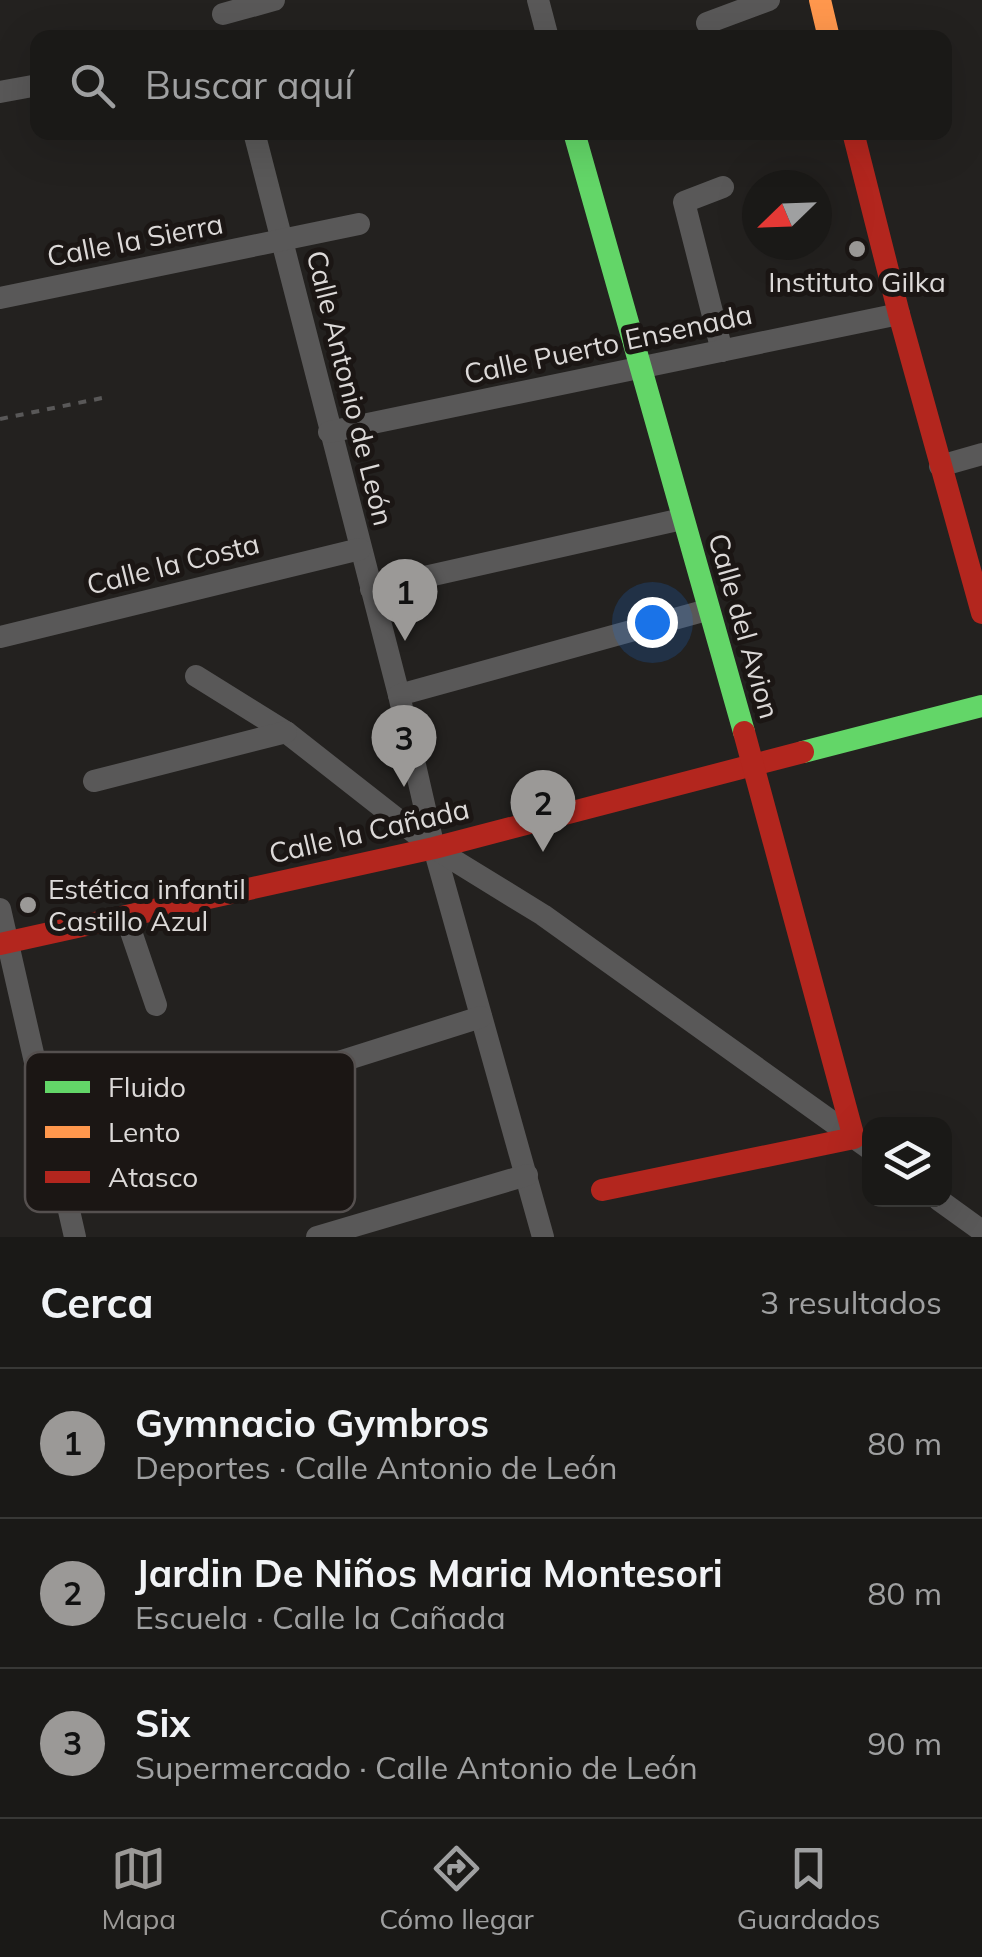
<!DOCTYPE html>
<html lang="es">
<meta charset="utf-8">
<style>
:root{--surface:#1a1917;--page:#232220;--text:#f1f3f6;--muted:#9fa0a1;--line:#383836;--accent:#9b9997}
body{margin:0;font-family:Mulish,sans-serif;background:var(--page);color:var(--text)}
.controls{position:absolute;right:30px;bottom:30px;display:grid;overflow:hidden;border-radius:20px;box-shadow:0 10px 40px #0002}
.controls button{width:90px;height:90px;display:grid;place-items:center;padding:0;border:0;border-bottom:2px solid var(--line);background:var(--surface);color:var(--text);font:50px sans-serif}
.compass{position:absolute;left:742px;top:170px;width:90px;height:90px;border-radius:50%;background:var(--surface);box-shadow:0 10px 40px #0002;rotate:247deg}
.you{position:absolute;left:652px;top:622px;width:35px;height:35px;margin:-25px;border:8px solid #fff;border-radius:50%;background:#1a73e8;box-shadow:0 0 0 15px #1a73e833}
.badge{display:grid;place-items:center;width:65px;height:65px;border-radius:50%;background:var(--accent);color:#111;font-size:32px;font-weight:700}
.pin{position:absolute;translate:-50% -82px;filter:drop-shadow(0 2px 5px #0008)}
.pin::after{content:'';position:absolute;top:52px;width:35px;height:30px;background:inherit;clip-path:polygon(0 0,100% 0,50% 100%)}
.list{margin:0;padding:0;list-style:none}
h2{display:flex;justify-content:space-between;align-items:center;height:130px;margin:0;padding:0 40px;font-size:42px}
h2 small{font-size:32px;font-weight:400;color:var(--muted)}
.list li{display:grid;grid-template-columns:65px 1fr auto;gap:30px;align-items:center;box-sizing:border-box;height:150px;padding:0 40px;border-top:2px solid var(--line)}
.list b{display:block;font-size:38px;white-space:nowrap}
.list p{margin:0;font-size:32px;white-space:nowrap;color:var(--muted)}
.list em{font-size:32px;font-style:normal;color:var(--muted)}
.icon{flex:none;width:55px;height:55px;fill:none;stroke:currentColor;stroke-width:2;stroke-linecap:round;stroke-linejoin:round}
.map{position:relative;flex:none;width:982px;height:1237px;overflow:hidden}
.search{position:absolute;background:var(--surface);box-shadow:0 10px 40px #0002;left:30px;right:30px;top:30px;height:110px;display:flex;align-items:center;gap:25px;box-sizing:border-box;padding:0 35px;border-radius:20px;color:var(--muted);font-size:38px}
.sheet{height:580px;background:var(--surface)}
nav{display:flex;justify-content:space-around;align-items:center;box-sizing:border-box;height:140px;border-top:2px solid var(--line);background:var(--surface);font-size:28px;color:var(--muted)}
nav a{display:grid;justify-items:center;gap:5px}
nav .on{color:var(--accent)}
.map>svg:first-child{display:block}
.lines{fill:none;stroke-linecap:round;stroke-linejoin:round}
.path{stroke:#595858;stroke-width:4;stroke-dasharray:8 8;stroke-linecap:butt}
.street{stroke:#595858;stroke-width:22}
.fast{stroke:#63d668;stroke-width:22}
.slow{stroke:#ff974d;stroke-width:22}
.jam{stroke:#b3261e;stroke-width:22}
.poi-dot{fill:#9b9997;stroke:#1b1614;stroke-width:4}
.labels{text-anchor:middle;stroke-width:10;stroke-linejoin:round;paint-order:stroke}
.street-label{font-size:28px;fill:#dcd9d8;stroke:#1b1614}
.poi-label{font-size:28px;fill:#dcd9d8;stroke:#1b1614}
.key{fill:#1b1614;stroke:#55504f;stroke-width:2.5}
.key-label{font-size:28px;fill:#dcd9d8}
</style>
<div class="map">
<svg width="982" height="1237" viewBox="0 0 982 1237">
<rect width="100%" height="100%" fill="#23211f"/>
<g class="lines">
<path class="path" d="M0 419 107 397"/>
<g class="street">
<path d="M538 0 548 38"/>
<path d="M223 14 274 0"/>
<path d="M707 23 769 0"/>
<path d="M0 92 38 85"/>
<path d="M254 132 399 695 434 848 543 1237"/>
<path d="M0 298 359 224"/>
<path d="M722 351 684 202 723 187"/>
<path d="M329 432 899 314"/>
<path d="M940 466 982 454"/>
<path d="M371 589 682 519"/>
<path d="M0 637 360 549"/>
<path d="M196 676 286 732 434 848 543 915 870 1149"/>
<path d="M399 695 707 610"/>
<path d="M94 781 286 732"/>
<path d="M0 909 75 1237"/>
<path d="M126 917 156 1005"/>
<path d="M155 1120 481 1017"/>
<path d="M939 1200 982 1231"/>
<path d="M317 1237 527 1175"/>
</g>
<g class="fast">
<path d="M574 132 744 732"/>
<path d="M803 752 982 706"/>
</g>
<path class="slow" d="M820 0 829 38"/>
<g class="jam">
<path d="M853 132 899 314 982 613"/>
<path d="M0 944 434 848 803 752"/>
<path d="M602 1190 854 1138 744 732"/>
</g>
</g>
<g class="poi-dot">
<circle cx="857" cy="249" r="10"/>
<circle cx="28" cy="905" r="10"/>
</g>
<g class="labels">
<g class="street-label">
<text transform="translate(135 240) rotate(-11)" y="10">Calle la Sierra</text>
<text transform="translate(608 344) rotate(-12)" y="10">Calle Puerto Ensenada</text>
<text transform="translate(350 388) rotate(76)" y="10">Calle Antonio de León</text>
<text transform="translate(173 564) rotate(-14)" y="10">Calle la Costa</text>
<text transform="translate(744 626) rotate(74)" y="10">Calle del Avion</text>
<text transform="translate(369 831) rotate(-13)" y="10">Calle la Cañada</text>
</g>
<g class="poi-label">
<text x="857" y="292">Instituto Gilka</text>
<text x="48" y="899" text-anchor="start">Estética infantil<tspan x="48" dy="32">Castillo Azul</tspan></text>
</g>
</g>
<rect x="25" y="1052" width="330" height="160" rx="15" class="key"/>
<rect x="45" y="1081" width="45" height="12" fill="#63d668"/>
<rect x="45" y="1126" width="45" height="12" fill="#ff974d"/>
<rect x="45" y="1171" width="45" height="12" fill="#b3261e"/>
<g class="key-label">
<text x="108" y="1097">Fluido</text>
<text x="108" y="1142">Lento</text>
<text x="108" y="1187">Atasco</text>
</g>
</svg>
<div class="controls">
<button><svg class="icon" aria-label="layers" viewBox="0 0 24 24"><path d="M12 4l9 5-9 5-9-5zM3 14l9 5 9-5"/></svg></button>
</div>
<svg class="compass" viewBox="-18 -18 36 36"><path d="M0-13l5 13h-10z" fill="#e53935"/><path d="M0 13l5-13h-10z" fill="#9fa0a1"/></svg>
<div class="you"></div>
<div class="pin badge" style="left:405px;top:641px">1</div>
<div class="pin badge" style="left:543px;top:852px">2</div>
<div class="pin badge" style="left:404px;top:787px">3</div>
<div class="search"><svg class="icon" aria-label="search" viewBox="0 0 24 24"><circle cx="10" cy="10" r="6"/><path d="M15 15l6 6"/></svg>Buscar aquí</div>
</div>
<section class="sheet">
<h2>Cerca<small>3 resultados</small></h2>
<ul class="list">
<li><span class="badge">1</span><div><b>Gymnacio Gymbros</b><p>Deportes · Calle Antonio de León</p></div><em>80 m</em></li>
<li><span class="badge">2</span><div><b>Jardin De Niños Maria Montesori</b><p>Escuela · Calle la Cañada</p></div><em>80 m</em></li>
<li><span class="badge">3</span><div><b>Six</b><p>Supermercado · Calle Antonio de León</p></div><em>90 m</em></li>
</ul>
</section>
<nav>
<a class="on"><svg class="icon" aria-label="map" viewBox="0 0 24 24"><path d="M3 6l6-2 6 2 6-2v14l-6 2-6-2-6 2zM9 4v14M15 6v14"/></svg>Mapa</a>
<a><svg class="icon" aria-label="directions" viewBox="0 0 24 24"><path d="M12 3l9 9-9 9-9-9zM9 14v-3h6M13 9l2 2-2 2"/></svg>Cómo llegar</a>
<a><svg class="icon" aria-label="saved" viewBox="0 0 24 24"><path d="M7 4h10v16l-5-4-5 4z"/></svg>Guardados</a>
</nav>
